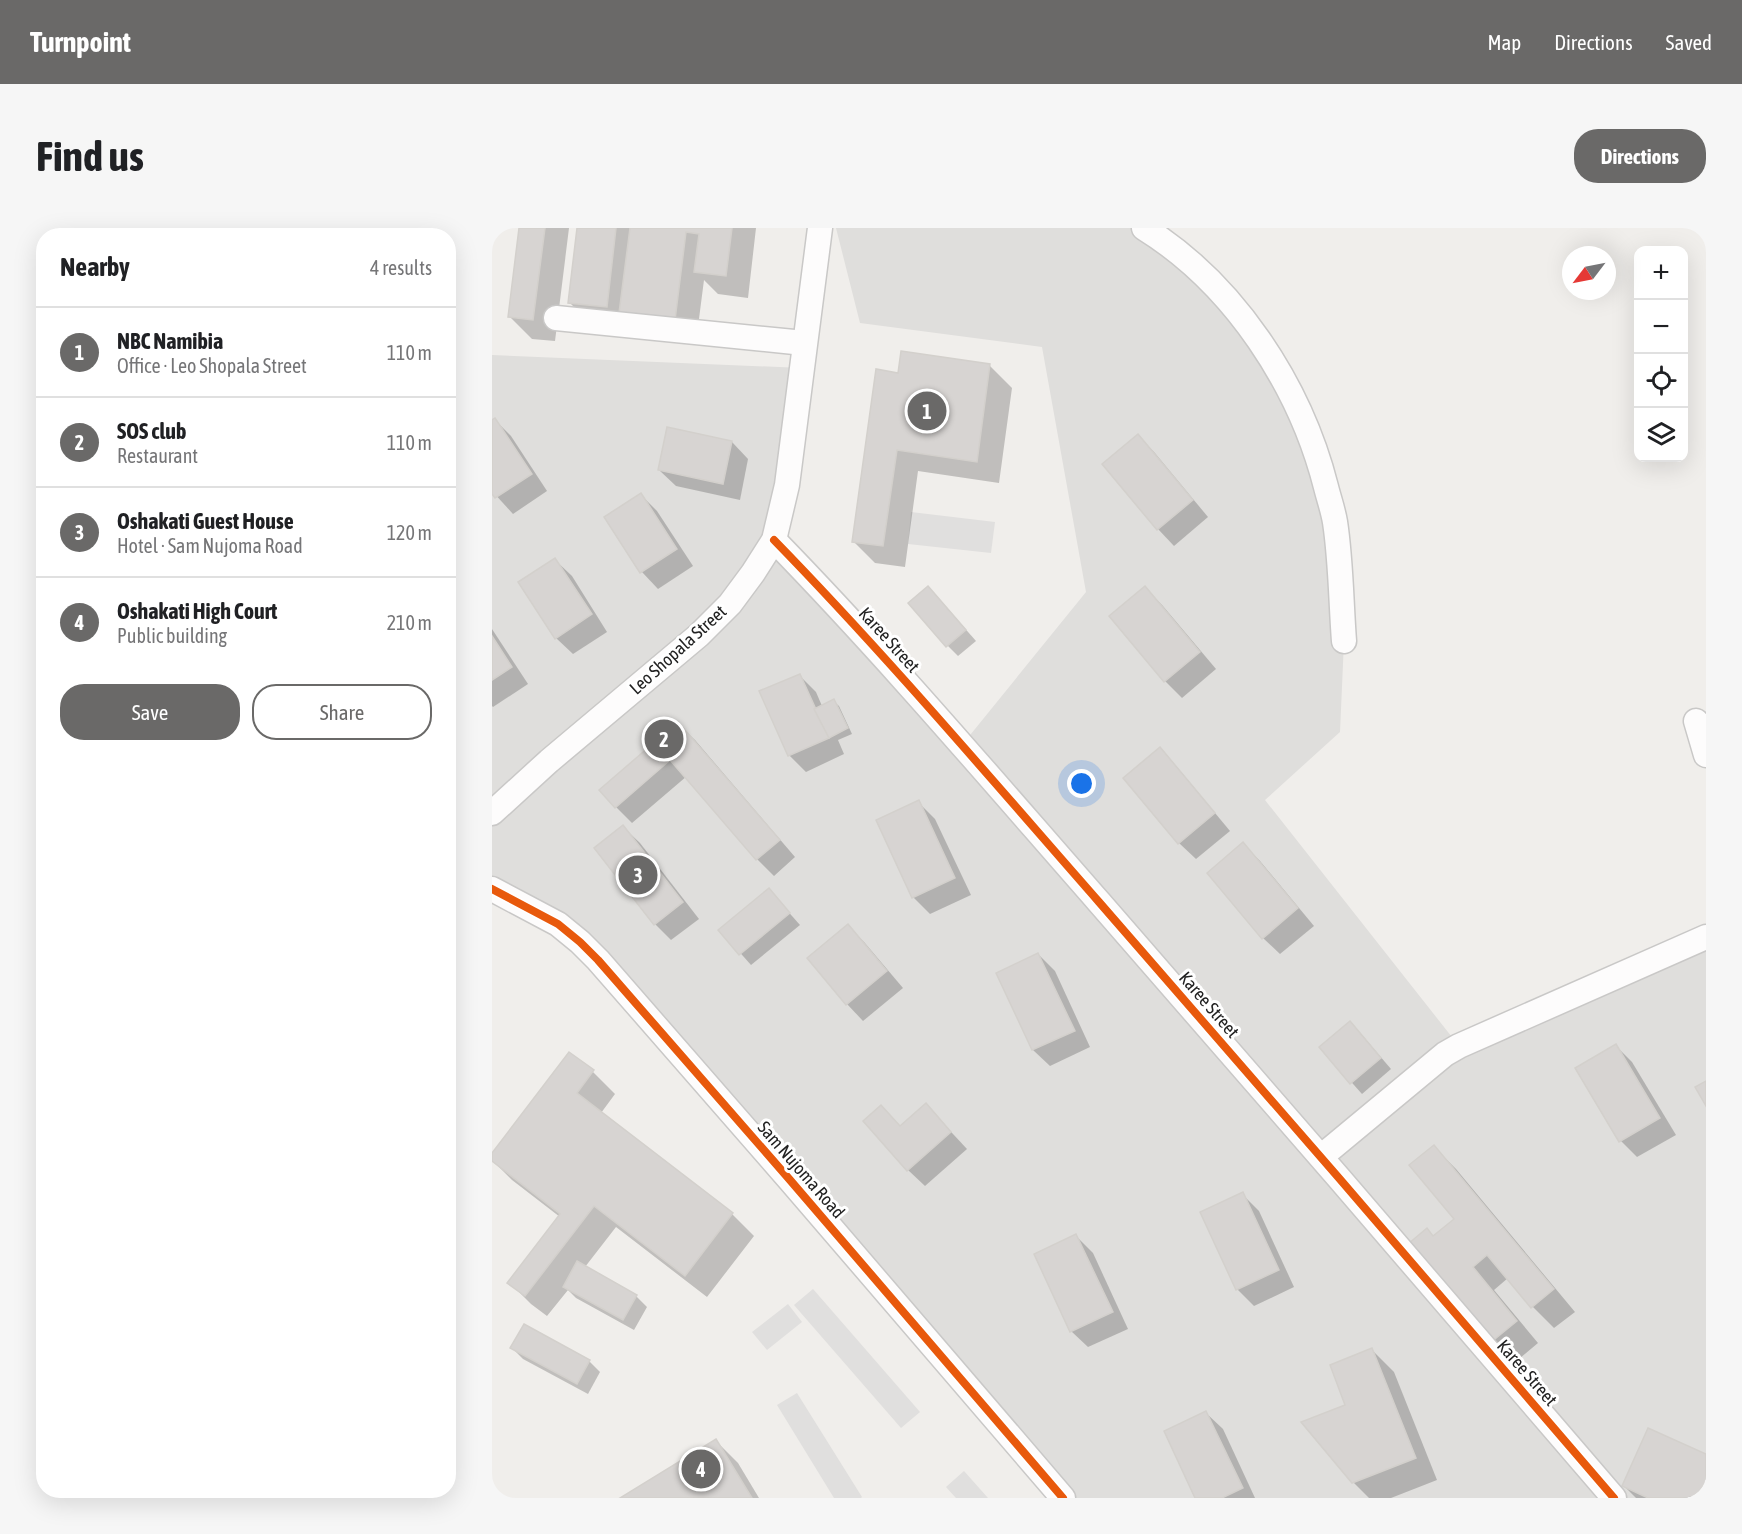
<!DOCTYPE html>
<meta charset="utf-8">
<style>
:root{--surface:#fff;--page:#f6f6f6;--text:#202124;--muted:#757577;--line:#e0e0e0;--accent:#6a6968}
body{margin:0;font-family:"Asap Condensed",sans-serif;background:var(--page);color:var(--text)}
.controls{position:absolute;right:18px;top:18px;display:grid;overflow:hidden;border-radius:12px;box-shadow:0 6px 24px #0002}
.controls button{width:54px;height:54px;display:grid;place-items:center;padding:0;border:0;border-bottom:2px solid var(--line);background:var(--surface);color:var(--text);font:30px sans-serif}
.compass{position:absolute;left:1070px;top:18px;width:54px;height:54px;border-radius:50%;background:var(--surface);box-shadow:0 6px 24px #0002;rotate:238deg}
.you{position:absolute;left:590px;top:556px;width:21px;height:21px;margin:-15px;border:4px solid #fff;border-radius:50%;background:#1a73e8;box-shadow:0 0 0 9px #1a73e833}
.badge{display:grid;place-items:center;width:39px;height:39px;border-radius:50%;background:var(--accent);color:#fff;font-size:20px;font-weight:700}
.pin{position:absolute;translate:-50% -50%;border:3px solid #fff;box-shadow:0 2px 6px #0006}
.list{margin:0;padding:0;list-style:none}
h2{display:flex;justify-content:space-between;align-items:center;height:78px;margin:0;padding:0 24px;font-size:26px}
h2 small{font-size:20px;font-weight:400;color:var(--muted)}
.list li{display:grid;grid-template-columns:39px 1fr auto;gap:18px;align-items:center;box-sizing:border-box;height:90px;padding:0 24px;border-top:2px solid var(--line)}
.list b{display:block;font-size:22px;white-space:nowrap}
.list p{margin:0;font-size:20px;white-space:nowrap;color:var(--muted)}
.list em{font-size:20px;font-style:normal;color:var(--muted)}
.actions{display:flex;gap:12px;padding:18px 24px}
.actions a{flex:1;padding:14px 0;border:2px solid var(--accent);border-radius:24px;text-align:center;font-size:21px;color:var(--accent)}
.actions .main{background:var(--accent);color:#fff}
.icon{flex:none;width:33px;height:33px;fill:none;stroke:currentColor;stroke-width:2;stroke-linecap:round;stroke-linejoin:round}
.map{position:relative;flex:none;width:1214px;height:1270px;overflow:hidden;border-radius:24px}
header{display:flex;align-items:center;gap:36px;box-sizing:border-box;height:84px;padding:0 30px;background:var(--accent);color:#fff}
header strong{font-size:28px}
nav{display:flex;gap:33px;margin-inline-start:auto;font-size:21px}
.intro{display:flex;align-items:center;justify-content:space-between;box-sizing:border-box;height:144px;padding:0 36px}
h1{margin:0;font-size:42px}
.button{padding:15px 27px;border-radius:24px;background:var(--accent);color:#fff;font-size:21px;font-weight:700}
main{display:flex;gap:36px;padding:0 36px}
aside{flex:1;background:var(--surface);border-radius:24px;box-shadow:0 6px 24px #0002}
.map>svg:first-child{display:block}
.residential{fill:#dfdedc}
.parking{fill:#e0dfde}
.shadow{fill:#0003}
.building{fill:#d7d4d2;stroke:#d3d0cc;stroke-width:1.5}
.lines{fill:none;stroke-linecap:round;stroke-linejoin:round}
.minor-casing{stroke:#c9c8c7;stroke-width:27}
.minor{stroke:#fdfcfc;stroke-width:24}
.cycleway-casing{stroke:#fff;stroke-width:11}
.cycleway{stroke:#e8590c;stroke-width:8}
.labels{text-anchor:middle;stroke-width:6;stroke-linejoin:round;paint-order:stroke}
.street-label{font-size:18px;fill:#222;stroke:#fff}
</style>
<header>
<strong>Turnpoint</strong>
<nav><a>Map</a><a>Directions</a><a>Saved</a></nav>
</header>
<div class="intro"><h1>Find us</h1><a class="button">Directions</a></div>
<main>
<aside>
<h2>Nearby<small>4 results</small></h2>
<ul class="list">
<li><span class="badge">1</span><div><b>NBC Namibia</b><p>Office · Leo Shopala Street</p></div><em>110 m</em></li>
<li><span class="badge">2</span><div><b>SOS club</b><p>Restaurant</p></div><em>110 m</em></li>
<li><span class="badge">3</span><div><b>Oshakati Guest House</b><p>Hotel · Sam Nujoma Road</p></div><em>120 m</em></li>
<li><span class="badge">4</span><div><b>Oshakati High Court</b><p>Public building</p></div><em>210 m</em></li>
</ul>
<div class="actions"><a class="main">Save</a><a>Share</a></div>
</aside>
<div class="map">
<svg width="1214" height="1270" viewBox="0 0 1214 1270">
<rect width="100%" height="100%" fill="#f0eeeb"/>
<path class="residential" d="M344 0H652L745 82 827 231 852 413 848 504 773 572 967 818 1214 709V1270H571L106 732 0 661V127L310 140 282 312 470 517 594 364 550 119 368 95Z"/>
<g class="parking">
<path d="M419 284 503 294 499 325 416 316Z"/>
<path d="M321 1061 428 1184 409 1200 302 1077Z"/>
<path d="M296 1076 310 1094 275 1122 260 1104Z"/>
<path d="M305 1165 370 1269 369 1270H342L285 1177Z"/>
<path d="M472 1243 496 1270H464L454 1259Z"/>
</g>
<g class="shadow">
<path d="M28 0H77L63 113 40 111 18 89Z"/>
<path d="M86 0H264L256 70 226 66 212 52 204 114 99 96 77 74Z"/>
<path d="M498 138 520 160 507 255 426 243 413 339 383 335 361 313 407 146Z"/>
<path d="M3 192 19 208 55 263 21 286 0 263V193Z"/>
<path d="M646 208 662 224 716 289 682 318 666 301Z"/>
<path d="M240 214 256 231 248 272 184 258 167 242Z"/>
<path d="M149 267 165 283 201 338 166 361 150 344 114 289Z"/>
<path d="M63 332 80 348 115 404 81 426 64 410Z"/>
<path d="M653 360 670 377 724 441 690 470 673 453 619 389Z"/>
<path d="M447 371 484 413 466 428 456 418Z"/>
<path d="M0 401 36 456 1 479 0 478Z"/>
<path d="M307 447 324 464 330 478 341 473 347 478 360 506 346 512 352 526 314 544 297 527Z"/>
<path d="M186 496 203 512 303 629 282 648 265 631 195 548 140 595 124 579Z"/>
<path d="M668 521 684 538 738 603 704 631 687 615Z"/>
<path d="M426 574 443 591 479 667 438 686 421 669Z"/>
<path d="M131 599 148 615 207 691 179 712 163 696Z"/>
<path d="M751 616 768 633 822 698 788 726 771 710Z"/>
<path d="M277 662 308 697 259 737 228 702Z"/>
<path d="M356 698 372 714 411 760 371 793 355 776 317 730Z"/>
<path d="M546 726 563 743 598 819 558 838 541 822 506 745Z"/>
<path d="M869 806 899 841 870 866 829 820Z"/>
<path d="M1124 818 1140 834 1184 907 1145 929 1129 913Z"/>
<path d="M101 844 123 866 109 885 240 986 262 1008 215 1069 124 999 93 1039 144 1068 155 1079 142 1102 84 1070 76 1062 55 1088 39 1076 17 1054 68 989 20 952 0 932V927Z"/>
<path d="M434 877 475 921 433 958 416 942 409 899Z"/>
<path d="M942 919 964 941 1083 1084 1062 1100 1040 1078 1016 1050 1002 1062 1046 1115 1021 1136 999 1114 942 1009 964 991Z"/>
<path d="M750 966 767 983 802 1059 762 1078 745 1061Z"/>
<path d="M584 1008 601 1025 636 1101 596 1119 579 1103Z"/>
<path d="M20 1120 97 1133 108 1144 96 1166 31 1131Z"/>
<path d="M880 1122 902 1144 945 1252 899 1270H877L861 1254 855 1177Z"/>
<path d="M714 1185 731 1201 763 1270H705Z"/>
<path d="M224 1213 246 1235 267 1270H131Z"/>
<path d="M1132 1258 1214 1270H1144Z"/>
</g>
<g class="building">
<path d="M27 0H53L41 92 16 89Z"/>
<path d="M85 0H124L115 79 76 75Z"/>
<path d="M138 0H240L234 48 202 44 207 6 194 4 183 92 127 85Z"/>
<path d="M409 123 498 136 485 234 405 222 391 318 360 314 384 141 406 145Z"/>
<path d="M3 190 40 246 3 270 0 266V192Z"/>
<path d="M175 199 240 213 231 256 166 242Z"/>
<path d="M646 206 701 272 665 302 610 236Z"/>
<path d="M149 265 185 321 148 345 112 289Z"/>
<path d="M63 330 100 386 63 411 26 354Z"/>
<path d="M436 358 474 402 454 419 416 375Z"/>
<path d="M653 358 708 424 672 454 617 388Z"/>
<path d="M0 408 20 439 0 452Z"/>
<path d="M308 446 337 510 296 528 267 463Z"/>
<path d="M342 471 356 500 337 510 322 481Z"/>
<path d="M186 494 288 612 264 632 178 532 123 580 107 562Z"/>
<path d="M668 519 723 585 686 616 631 550Z"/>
<path d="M427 572 463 650 420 670 384 592Z"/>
<path d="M131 597 191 674 162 697 102 620Z"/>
<path d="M751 614 806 680 770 711 715 645Z"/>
<path d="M277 660 298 685 247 727 226 702Z"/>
<path d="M356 696 395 743 354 777 315 730Z"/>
<path d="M546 725 583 803 540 822 504 745Z"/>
<path d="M858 793 889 830 858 856 827 819Z"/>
<path d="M1124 816 1168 890 1127 914 1083 840Z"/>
<path d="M77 824 102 842 85 865 241 985 193 1048 102 978 33 1068 15 1055 68 986 0 933V925Z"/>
<path d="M1214 853V878L1203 859Z"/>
<path d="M434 875 459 904 415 943 371 893 389 877 408 898Z"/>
<path d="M942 917 1062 1061 1039 1080 995 1027 981 1039 1025 1093 998 1115 916 1016 935 1000 941 1008 962 991 917 937Z"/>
<path d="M751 964 787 1042 744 1062 708 984Z"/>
<path d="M584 1006 621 1084 578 1104 542 1026Z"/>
<path d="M85 1033 145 1067 131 1092 71 1059Z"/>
<path d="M32 1096 98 1132 85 1156 18 1120Z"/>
<path d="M880 1120 924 1230 860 1255 809 1194 853 1177 838 1137Z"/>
<path d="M714 1183 751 1260 730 1270H703L672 1203Z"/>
<path d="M1156 1200 1214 1226V1270H1156L1130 1258Z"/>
<path d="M224 1211 260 1270H128Z"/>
</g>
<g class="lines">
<g class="minor-casing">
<g id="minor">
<path d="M652 0C742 56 808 157 834 259 837 271 841 282 843 294 849 333 849 374 852 413"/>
<path d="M64 90 312 115"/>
<path d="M282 312C395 428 500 552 607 674 780 872 951 1070 1122 1270"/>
<path d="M1204 493 1214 527"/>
<path d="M0 585 57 533 207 407 238 376 261 345 282 312 295 257 328 0"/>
<path d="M0 661 66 696 88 714 106 732 298 952 571 1270"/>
<path d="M830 928 953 826 967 818 1214 709"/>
</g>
</g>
<use href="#minor" class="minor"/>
<g class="cycleway-casing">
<g id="cycleway">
<path d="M282 312C395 428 500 552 607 674 780 872 951 1070 1122 1270"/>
<path d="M0 661 66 696 88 714 106 732 298 952 571 1270"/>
</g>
</g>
<use href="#cycleway" class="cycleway"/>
</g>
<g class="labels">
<g class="street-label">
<text transform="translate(397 412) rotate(48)" y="6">Karee Street</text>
<text transform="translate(186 422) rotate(-42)" y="6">Leo Shopala Street</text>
<text transform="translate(717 777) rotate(49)" y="6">Karee Street</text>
<text transform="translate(309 942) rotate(49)" y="6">Sam Nujoma Road</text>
<text transform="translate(1035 1145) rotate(49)" y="6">Karee Street</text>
</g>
</g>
</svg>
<div class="controls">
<button>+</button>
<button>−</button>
<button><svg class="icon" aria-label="locate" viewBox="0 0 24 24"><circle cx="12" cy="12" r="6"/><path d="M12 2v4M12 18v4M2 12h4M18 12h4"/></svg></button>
<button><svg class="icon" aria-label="layers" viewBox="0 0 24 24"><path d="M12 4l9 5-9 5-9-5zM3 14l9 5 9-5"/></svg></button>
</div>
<svg class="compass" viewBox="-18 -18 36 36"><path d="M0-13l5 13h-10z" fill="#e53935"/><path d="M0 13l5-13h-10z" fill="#757577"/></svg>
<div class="you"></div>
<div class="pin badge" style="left:435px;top:183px">1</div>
<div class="pin badge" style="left:172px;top:511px">2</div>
<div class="pin badge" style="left:146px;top:647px">3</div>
<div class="pin badge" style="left:209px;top:1241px">4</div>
</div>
</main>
